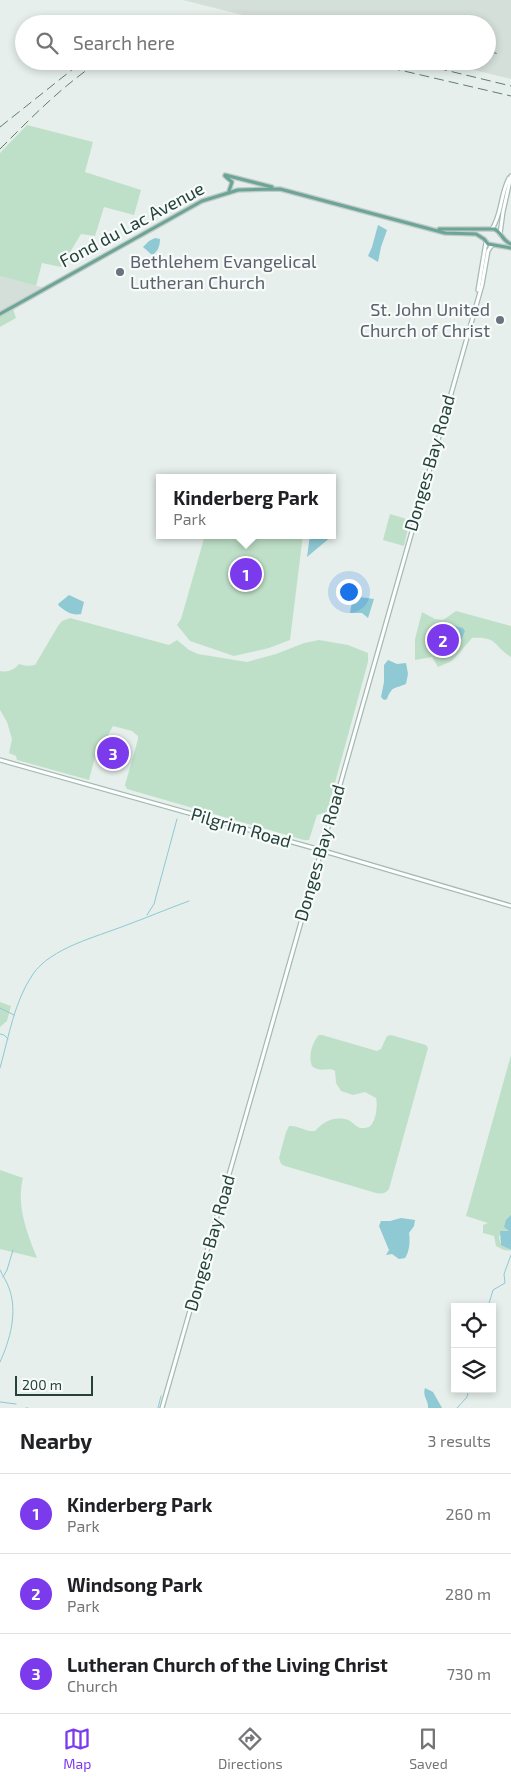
<!DOCTYPE html>
<style>
:root{--surface:#fff;--page:#f6f6f6;--text:#202124;--muted:#757577;--line:#e0e0e0;--accent:#7c3aed}
body{margin:0;font-family:"Exo 2",sans-serif;background:var(--page);color:var(--text)}
.controls{position:absolute;right:15px;bottom:15px;display:grid;overflow:hidden;border-radius:0px;box-shadow:0 2px 8px #0003}
.controls button{width:45px;height:45px;display:grid;place-items:center;padding:0;border:0;border-bottom:1px solid var(--line);background:var(--surface);color:var(--text);font:25px sans-serif}
.scale{position:absolute;left:15px;bottom:12px;width:78px;box-sizing:border-box;padding-left:5px;border:2px solid #24423a;border-top:0;font-size:14px;line-height:18px;white-space:nowrap;color:#24423a;-webkit-text-stroke:4px #f7fbf9;paint-order:stroke}
.you{position:absolute;left:348px;top:591px;width:18px;height:18px;margin:-12px;border:4px solid #fff;border-radius:50%;background:#1a73e8;box-shadow:0 0 0 8px #1a73e833}
.badge{display:grid;place-items:center;width:32px;height:32px;border-radius:50%;background:var(--accent);color:#fff;font-size:16px;font-weight:700}
.pin{position:absolute;translate:-50% -50%;border:2px solid #fff;box-shadow:0 1px 5px #0006}
.popup{position:absolute;left:156px;top:474px;width:180px;height:65px;box-sizing:border-box;display:grid;place-content:center;border-radius:0px;background:var(--surface);filter:drop-shadow(0 1px 4px #0005);font-size:16px;white-space:nowrap;color:var(--muted)}
.popup b{font-size:19px;color:var(--text)}
.popup::after{content:'';position:absolute;left:50%;top:100%;margin-left:-10px;border:10px solid transparent;border-top-color:var(--surface)}
.list{margin:0;padding:0;list-style:none}
h2{display:flex;justify-content:space-between;align-items:center;height:65px;margin:0;padding:0 20px;font-size:21px}
h2 small{font-size:16px;font-weight:400;color:var(--muted)}
.list li{display:grid;grid-template-columns:32px 1fr auto;gap:15px;align-items:center;box-sizing:border-box;height:80px;padding:0 20px;border-top:1px solid var(--line)}
.list b{display:block;font-size:19px;white-space:nowrap}
.list p{margin:0;font-size:16px;white-space:nowrap;color:var(--muted)}
.list em{font-size:16px;font-style:normal;color:var(--muted)}
.icon{flex:none;width:28px;height:28px;fill:none;stroke:currentColor;stroke-width:2;stroke-linecap:round;stroke-linejoin:round}
.map{position:relative;flex:none;width:511px;height:1408px;overflow:hidden}
.search{position:absolute;background:var(--surface);box-shadow:0 2px 8px #0003;left:15px;right:15px;top:15px;height:55px;display:flex;align-items:center;gap:12px;box-sizing:border-box;padding:0 18px;border-radius:28px;color:var(--muted);font-size:19px}
.sheet{height:305px;background:var(--surface)}
nav{display:flex;justify-content:space-around;align-items:center;box-sizing:border-box;height:70px;border-top:1px solid var(--line);background:var(--surface);font-size:14px;color:var(--muted)}
nav a{display:grid;justify-items:center;gap:2px}
nav .on{color:var(--accent)}
.map>svg:first-child{display:block}
.built{fill:#d4dfda}
.green{fill:#bfe0c8}
.water{fill:#8ec9d4}
.lines{fill:none;stroke-linecap:round;stroke-linejoin:round}
.stream{stroke:#8ec9d4;stroke-width:1}
.secondary-casing{stroke:#a4bbb3;stroke-width:5.5}
.primary-casing{stroke:#c2cac8;stroke-width:5.5}
.secondary{stroke:#fff;stroke-width:3}
.primary{stroke:#6aa596;stroke-width:3}
.rail{stroke:#5f7d75;stroke-width:1;stroke-dasharray:10 5;stroke-linecap:butt}
.worship-dot{fill:#6b7280;stroke:#f7fbf9;stroke-width:2}
.labels{text-anchor:middle;stroke-width:4.5;stroke-linejoin:round;paint-order:stroke}
.street-label{font-size:18px;fill:#24423a;stroke:#f7fbf9}
.worship-label{font-size:18px;fill:#5b616d;stroke:#f7fbf9;text-anchor:start}
</style>
<div class="map">
<svg width="511" height="1408" viewBox="0 0 511 1408">
<rect width="100%" height="100%" fill="#e6efeb"/>
<g class="built">
<path d="M183 0H511V79L437 61H487V24H279Z"/>
<path d="M0 276 36 286 43 287 0 312Z"/>
</g>
<g class="green">
<path d="M27 125 93 142 85 172 141 190 134 215 104 207 95 236 81 234 61 267 42 263 36 286 0 276V153Z"/>
<path d="M13 309 16 318 0 327V316Z"/>
<path d="M390 514 410 520 404 546 383 540Z"/>
<path d="M205 535H303L290 640 269 648 234 656 190 641 177 625 181 619Z"/>
<path d="M456 611 511 626V657C493 646 498 636 472 638L452 661 438 667 432 657 415 660V639L422 612 435 619 443 620Z"/>
<path d="M70 618 169 645 177 640 189 650 198 654 247 662 276 654 304 643 319 640 348 645 368 653V662L327 812 317 815 309 840H304L127 789 125 785 138 739V736L132 731 113 726 106 739 109 743 96 753 89 780 17 760 16 756 9 753 12 739 7 722 0 710V671C8 673 15 669 19 664L27 666 35 665 58 626 62 621Z"/>
<path d="M0 1002 11 1006 7 1021 0 1027Z"/>
<path d="M319 1035H322L377 1051 381 1049 387 1036 391 1035 426 1045 428 1048 389 1189C385 1194 382 1194 376 1193L285 1166 281 1164 279 1158 286 1132 289 1126C298 1125 306 1132 315 1131 323 1122 332 1117 345 1119 351 1120 355 1126 360 1128 363 1128 366 1128 369 1127 376 1123 378 1105 376 1098L365 1092 353 1095 341 1091 336 1083 335 1071C328 1066 322 1074 312 1066 308 1057 312 1042 319 1035Z"/>
<path d="M511 1055V1229H509V1231H505L499 1236C500 1248 504 1244 511 1251L504 1250 496 1246 494 1236 483 1233V1225L488 1223 466 1216Z"/>
<path d="M0 1170 23 1178C16 1205 27 1233 37 1258L0 1249Z"/>
</g>
<g class="water">
<path d="M378 225 387 230 381 247 378 262 368 256 372 247Z"/>
<path d="M155 238 160 239C160 245 158 252 152 255L143 247 149 241Z"/>
<path d="M310 535 332 536 307 557Z"/>
<path d="M69 595 84 602 81 614C72 616 65 611 59 606L58 604Z"/>
<path d="M353 596 374 599 368 618 362 613H350Z"/>
<path d="M448 624 463 628 465 631 461 640 453 639 437 627Z"/>
<path d="M388 660 397 664 406 663 408 674 406 684C394 689 392 686 387 699L384 700 381 697 384 682V665Z"/>
<path d="M511 1215V1250L501 1245 500 1231H509L504 1227 506 1220Z"/>
<path d="M401 1218 415 1220 414 1226 409 1233C410 1240 410 1251 405 1258L399 1259 392 1254 386 1255 389 1250 379 1226 381 1221H390Z"/>
<path d="M425 1388 433 1392 442 1408H428C429 1401 422 1396 425 1388Z"/>
</g>
<g class="lines">
<g class="stream">
<path d="M147 915 154 904 177 819"/>
<path d="M0 1008 14 1015"/>
<path d="M0 1034 4 1035 8 1039"/>
<path d="M0 1068C9 1036 14 1002 33 974 51 948 96 937 124 926 146 918 167 909 189 901"/>
<path d="M0 1270C3 1276 7 1282 9 1288 18 1312 10 1340 0 1362"/>
<path d="M3 1277 7 1270 13 1250"/>
<path d="M488 1307 493 1290 505 1283 504 1274 511 1255"/>
<path d="M492 1337C496 1342 497 1354 492 1359"/>
<path d="M0 1402 16 1404"/>
<path d="M26 1408H28"/>
<path d="M158 1408 161 1396"/>
<path d="M457 1408 467 1397 469 1389"/>
</g>
<g class="secondary-casing">
<g id="secondary">
<path d="M492 229C502 214 500 195 509 178"/>
<path d="M500 234 503 212 511 176"/>
<path d="M478 290 486 242"/>
<path d="M0 760 317 849 511 906"/>
<path d="M162 1408 263 1056 482 285 488 251 492 245"/>
</g>
</g>
<g class="primary-casing">
<g id="primary">
<path d="M225 175 272 187"/>
<path d="M225 176 232 182 229 191"/>
<path d="M439 229H494C502 232 502 241 511 244"/>
<path d="M0 314 202 201 238 190 280 189 445 233 476 234 484 239 488 244 511 248"/>
</g>
</g>
<use href="#secondary" class="secondary"/>
<use href="#primary" class="primary"/>
<g class="rail">
<path d="M176 24 198 21 243 24"/>
<path d="M487 51 499 54"/>
<path d="M361 61 511 96"/>
<path d="M408 61 511 86"/>
<path d="M0 127 83 61"/>
<path d="M0 149C31 118 63 85 100 61"/>
</g>
</g>
<g class="worship-dot">
<circle cx="120" cy="272" r="5"/>
<circle cx="500" cy="320" r="5"/>
</g>
<g class="labels">
<g class="street-label">
<text transform="translate(132 225) rotate(-28)" y="6">Fond du Lac Avenue</text>
<text transform="translate(430 463) rotate(-74)" y="6">Donges Bay Road</text>
<text transform="translate(241 828) rotate(16)" y="6">Pilgrim Road</text>
<text transform="translate(320 853) rotate(-74)" y="6">Donges Bay Road</text>
<text transform="translate(210 1243) rotate(-74)" y="6">Donges Bay Road</text>
</g>
<g class="worship-label">
<text x="130" y="268">Bethlehem Evangelical<tspan x="130" dy="21">Lutheran Church</tspan></text>
<text x="490" y="316" text-anchor="end">St. John United<tspan x="490" dy="21">Church of Christ</tspan></text>
</g>
</g>
</svg>
<div class="controls">
<button><svg class="icon" aria-label="locate" viewBox="0 0 24 24"><circle cx="12" cy="12" r="6"/><path d="M12 2v4M12 18v4M2 12h4M18 12h4"/></svg></button>
<button><svg class="icon" aria-label="layers" viewBox="0 0 24 24"><path d="M12 4l9 5-9 5-9-5zM3 14l9 5 9-5"/></svg></button>
</div>
<div class="scale">200 m</div>
<div class="you"></div>
<div class="pin badge" style="left:246px;top:574px">1</div>
<div class="popup"><b>Kinderberg Park</b>Park</div>
<div class="pin badge" style="left:443px;top:640px">2</div>
<div class="pin badge" style="left:113px;top:753px">3</div>
<div class="search"><svg class="icon" aria-label="search" viewBox="0 0 24 24"><circle cx="10" cy="10" r="6"/><path d="M15 15l6 6"/></svg>Search here</div>
</div>
<section class="sheet">
<h2>Nearby<small>3 results</small></h2>
<ul class="list">
<li><span class="badge">1</span><div><b>Kinderberg Park</b><p>Park</p></div><em>260 m</em></li>
<li><span class="badge">2</span><div><b>Windsong Park</b><p>Park</p></div><em>280 m</em></li>
<li><span class="badge">3</span><div><b>Lutheran Church of the Living Christ</b><p>Church</p></div><em>730 m</em></li>
</ul>
</section>
<nav>
<a class="on"><svg class="icon" aria-label="map" viewBox="0 0 24 24"><path d="M3 6l6-2 6 2 6-2v14l-6 2-6-2-6 2zM9 4v14M15 6v14"/></svg>Map</a>
<a><svg class="icon" aria-label="directions" viewBox="0 0 24 24"><path d="M12 3l9 9-9 9-9-9zM9 14v-3h6M13 9l2 2-2 2"/></svg>Directions</a>
<a><svg class="icon" aria-label="saved" viewBox="0 0 24 24"><path d="M7 4h10v16l-5-4-5 4z"/></svg>Saved</a>
</nav>
